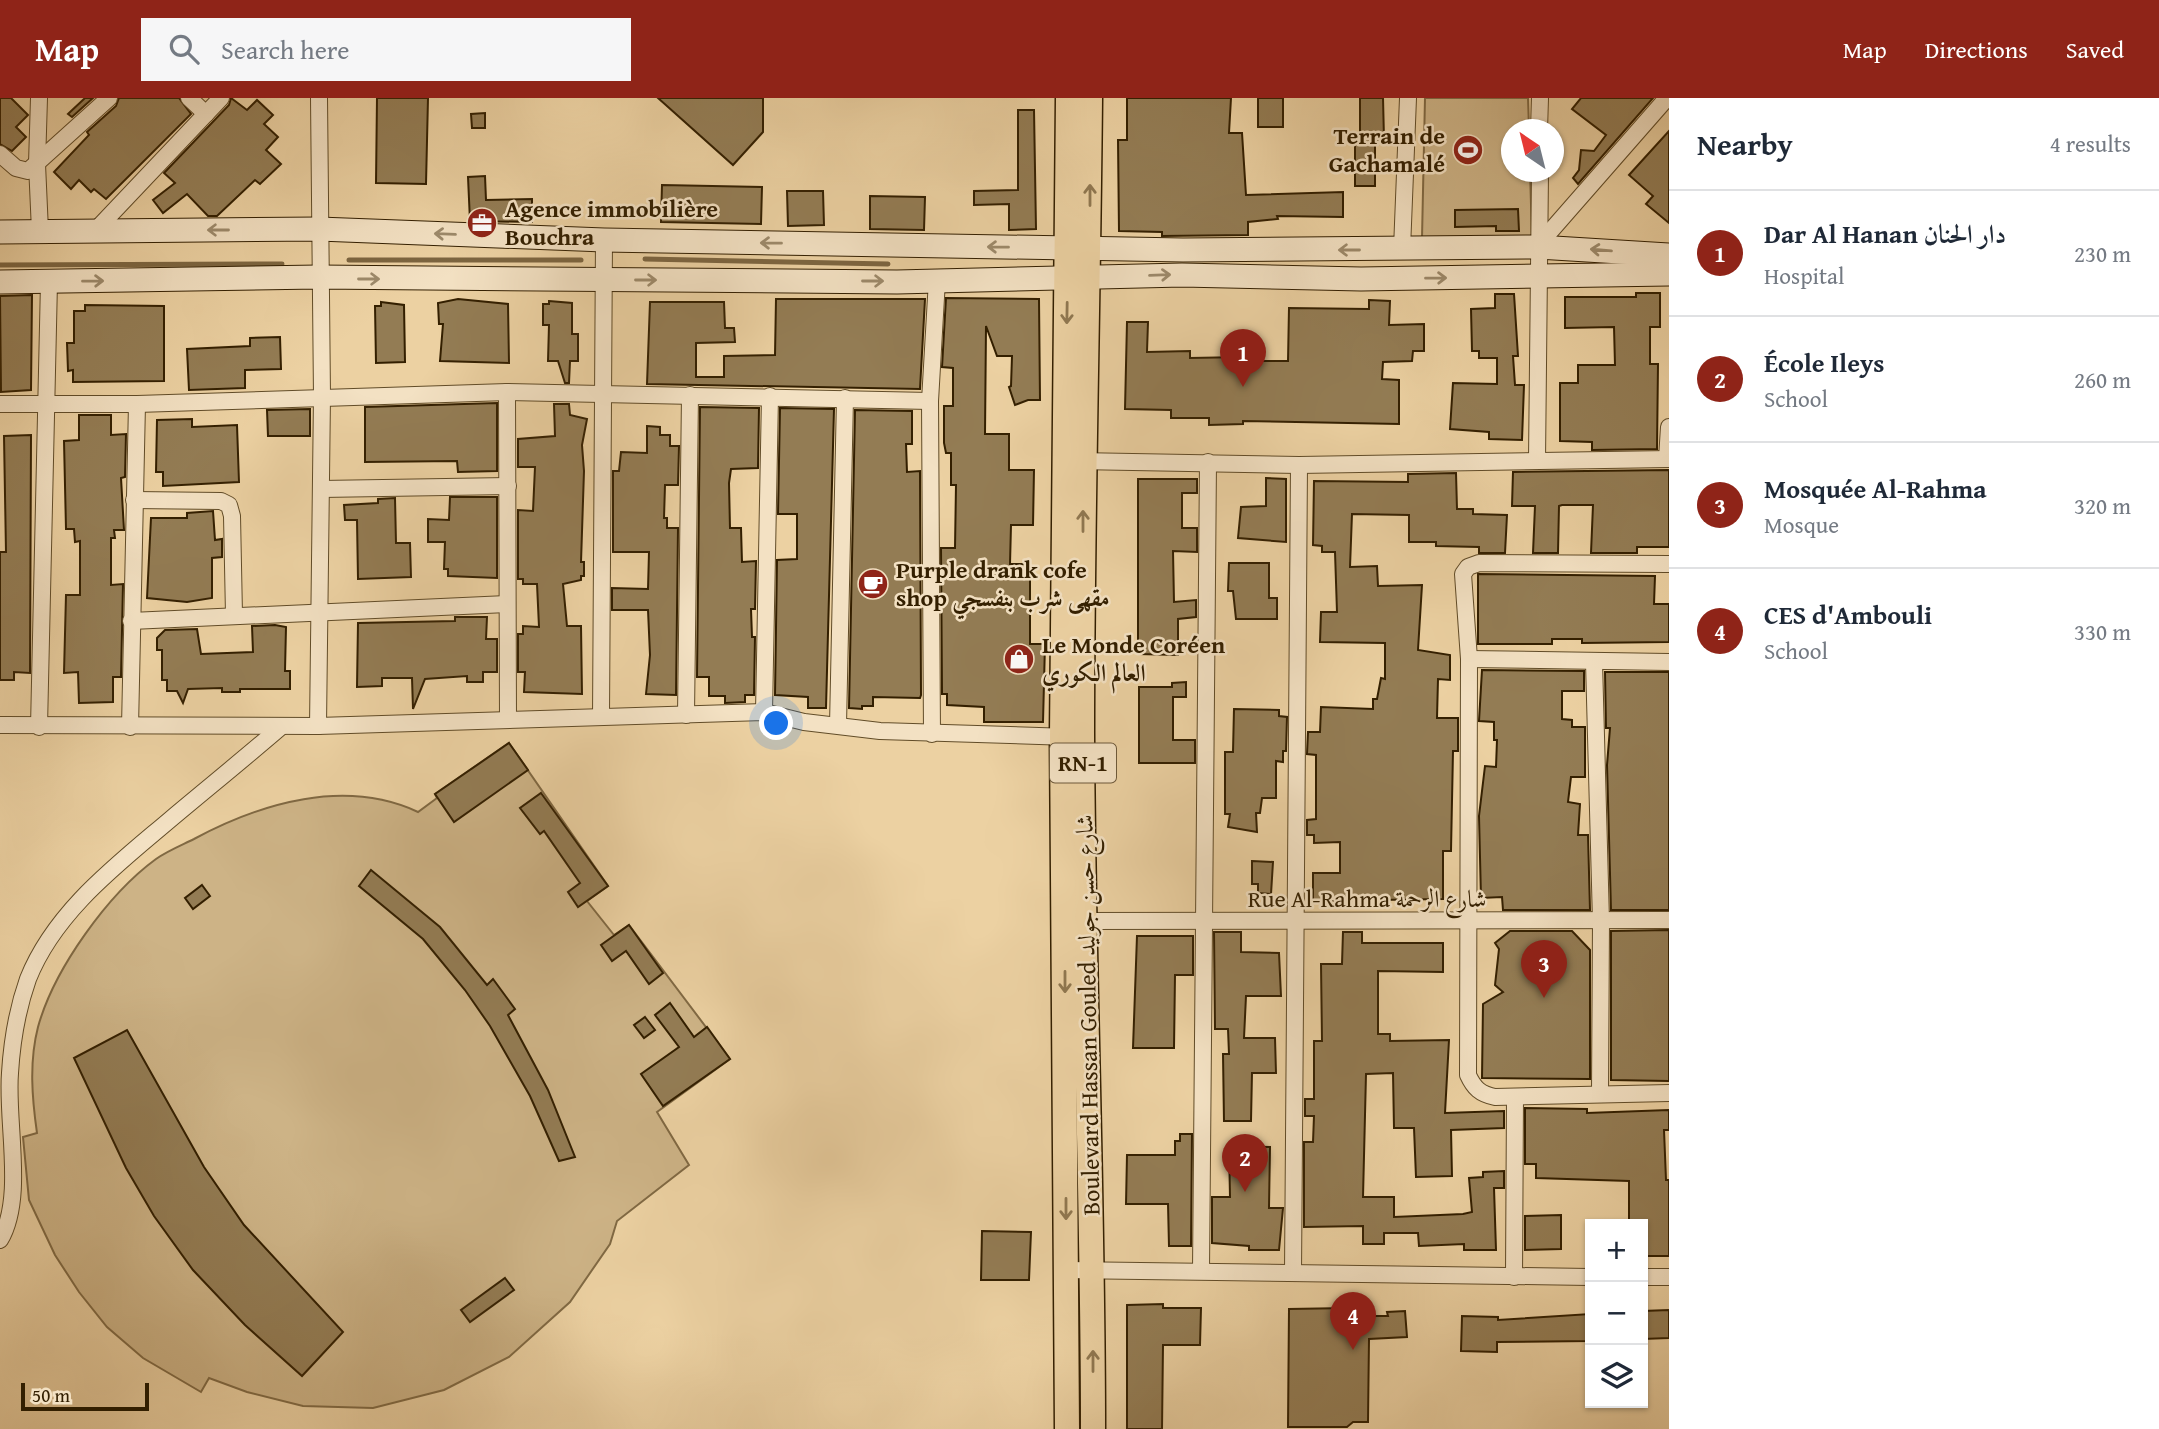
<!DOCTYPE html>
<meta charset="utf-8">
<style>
:root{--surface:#fff;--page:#f6f6f7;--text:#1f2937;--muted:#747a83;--line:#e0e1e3;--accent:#8f2418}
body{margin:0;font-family:"Gentium Book Plus",Amiri,serif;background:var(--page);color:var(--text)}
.controls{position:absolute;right:21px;bottom:21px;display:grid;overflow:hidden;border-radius:0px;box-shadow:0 2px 5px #0004}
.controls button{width:63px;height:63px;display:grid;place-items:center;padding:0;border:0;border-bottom:2px solid var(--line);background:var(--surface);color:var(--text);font:35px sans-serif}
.compass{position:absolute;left:1501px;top:21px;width:63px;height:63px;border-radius:50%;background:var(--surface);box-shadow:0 2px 5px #0004;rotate:325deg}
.scale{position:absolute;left:21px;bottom:18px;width:128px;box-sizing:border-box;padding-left:7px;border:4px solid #331f00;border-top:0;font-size:19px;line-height:24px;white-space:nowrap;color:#331f00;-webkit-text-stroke:5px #f3e1c3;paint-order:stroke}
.you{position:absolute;left:777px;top:626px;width:24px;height:24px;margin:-18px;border:5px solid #fff;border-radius:50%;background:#1a73e8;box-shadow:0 0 0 10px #1a73e833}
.badge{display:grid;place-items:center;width:46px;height:46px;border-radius:50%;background:var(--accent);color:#fff;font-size:23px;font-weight:700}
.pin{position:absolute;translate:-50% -58px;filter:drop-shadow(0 2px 4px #0008)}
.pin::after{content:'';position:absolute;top:37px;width:24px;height:21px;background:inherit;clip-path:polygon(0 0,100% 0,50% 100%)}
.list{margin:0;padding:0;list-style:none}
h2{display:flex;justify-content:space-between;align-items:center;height:91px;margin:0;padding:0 28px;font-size:30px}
h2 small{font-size:23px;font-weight:400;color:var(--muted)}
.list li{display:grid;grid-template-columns:46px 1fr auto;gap:21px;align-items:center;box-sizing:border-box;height:126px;padding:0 28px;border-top:2px solid var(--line)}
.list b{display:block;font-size:26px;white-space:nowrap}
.list p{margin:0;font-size:23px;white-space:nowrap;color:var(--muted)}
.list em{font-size:23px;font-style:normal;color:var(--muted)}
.icon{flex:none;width:38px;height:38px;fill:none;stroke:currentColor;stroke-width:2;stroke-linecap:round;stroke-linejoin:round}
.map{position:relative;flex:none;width:1669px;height:1331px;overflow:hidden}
header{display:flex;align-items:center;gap:42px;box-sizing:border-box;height:98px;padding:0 35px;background:var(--accent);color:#fff}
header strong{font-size:33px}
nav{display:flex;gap:38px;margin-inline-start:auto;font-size:24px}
.search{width:490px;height:63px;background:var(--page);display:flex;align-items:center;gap:18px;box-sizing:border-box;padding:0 24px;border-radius:0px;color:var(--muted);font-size:26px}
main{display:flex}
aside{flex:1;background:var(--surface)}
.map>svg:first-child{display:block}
.green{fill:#cdb386;stroke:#806943;stroke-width:2}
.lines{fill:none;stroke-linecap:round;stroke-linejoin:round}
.stream{stroke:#7c6540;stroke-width:5}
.building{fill:#937c54;stroke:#331f00;stroke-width:2}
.street-casing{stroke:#614c28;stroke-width:18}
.secondary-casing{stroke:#331f00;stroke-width:25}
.primary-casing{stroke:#331f00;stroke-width:27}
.street{stroke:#f3e1c3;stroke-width:16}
.secondary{stroke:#f3e1c3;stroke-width:23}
.primary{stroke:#ecd1a2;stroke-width:24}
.oneway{stroke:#907851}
.oneway2{stroke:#9d8a6b}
.labels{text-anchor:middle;stroke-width:5;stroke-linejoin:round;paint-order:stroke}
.shield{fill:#f3e1c3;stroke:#6d593a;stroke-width:2}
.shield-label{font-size:23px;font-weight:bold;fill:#331f00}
.poi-label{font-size:24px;font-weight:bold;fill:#331f00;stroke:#f3e1c3;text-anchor:start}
.street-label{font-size:24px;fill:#331f00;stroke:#f3e1c3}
</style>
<header>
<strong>Map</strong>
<div class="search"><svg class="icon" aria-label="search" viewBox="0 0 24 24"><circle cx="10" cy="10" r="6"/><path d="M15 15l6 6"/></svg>Search here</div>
<nav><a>Map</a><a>Directions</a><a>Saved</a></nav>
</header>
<main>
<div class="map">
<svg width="1669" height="1331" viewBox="0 0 1669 1331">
<rect width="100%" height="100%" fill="#ecd1a2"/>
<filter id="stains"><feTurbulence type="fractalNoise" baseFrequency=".00286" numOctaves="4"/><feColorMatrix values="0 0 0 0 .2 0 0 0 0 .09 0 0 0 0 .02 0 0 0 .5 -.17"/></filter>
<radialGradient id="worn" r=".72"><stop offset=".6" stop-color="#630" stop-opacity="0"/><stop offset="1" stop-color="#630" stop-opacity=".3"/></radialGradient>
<g class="green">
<path d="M1425 0H1528L1529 31 1512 32V74H1530L1532 139 1422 140Z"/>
<path d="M509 645 608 788 587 803 614 837 629 827 730 961 657 1014 689 1067 617 1123 610 1146 570 1204 509 1259 444 1292 373 1310 303 1308 247 1294 209 1280 201 1294 143 1260 107 1229 79 1194 55 1157 29 1102 23 1039 37 1035C32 1000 29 964 38 929 54 871 108 796 156 761 167 753 182 747 194 741 261 705 345 680 418 714L437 700 435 696Z"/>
</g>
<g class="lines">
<g class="stream">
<path d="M645 161 888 166"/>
<path d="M349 162H581"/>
<path d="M0 167 282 166"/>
</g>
</g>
<g class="building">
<path d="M0 0H11L28 17 16 29 26 39 12 53 0 46Z"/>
<path d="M85 0H93L72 19 68 16Z"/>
<path d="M119 0H179L191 16 106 101 94 91 91 94 79 82 71 91 54 74 89 37 87 34 116 8Z"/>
<path d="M231 0 247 12 257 2 273 17 264 26 278 39 266 52 281 66 260 86 255 82 217 118H208L187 96 163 115 153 102 175 85 164 75 229 7Z"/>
<path d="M377 0H428L426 86 376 85Z"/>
<path d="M658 0H763V34L733 67Z"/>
<path d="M1127 0H1231L1229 35H1242L1246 97 1343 94V119L1277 118 1278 121 1248 124V137L1162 138V134L1119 133 1118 42H1127Z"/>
<rect x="1258" y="0" width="25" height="29"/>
<path d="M1360 0H1383L1384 41 1375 42V88H1355V43H1360Z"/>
<path d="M1581 0H1653L1578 86 1573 80 1579 72 1581 52 1594 53 1606 37 1572 11Z"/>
<path d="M1018 12H1034L1036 131 1009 132V106L974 107V93L1018 92Z"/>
<path d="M485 15V30H472L471 16Z"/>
<path d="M1669 33V125L1646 106 1653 98 1629 77Z"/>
<path d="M485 78 486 102 532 101V124L470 123 468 79Z"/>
<path d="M662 87 762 89 761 126 661 124Z"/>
<path d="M787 93H823L824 127 788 128Z"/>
<path d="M870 98 925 99 924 132 870 131Z"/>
<path d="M1518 111 1519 133H1496V128L1455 129V112Z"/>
<path d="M1636 195H1660V229H1650V266H1658L1657 351 1592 352V344L1560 343V285H1578V267H1615L1614 229 1565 230V199H1636Z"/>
<path d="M1495 196H1514L1518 258H1513L1515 287H1524L1522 342 1489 341V334L1450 331 1453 285 1497 286V260H1479V253H1472L1471 211 1495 210Z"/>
<path d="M32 197 31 292 1 294 0 198Z"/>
<path d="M946 200 1039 201 1040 302H1028L1015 307 1009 289 1011 288 1012 258H997L986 228 985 336H1009V372H1034L1033 427H1011L1010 466H1030V546H1045L1043 624H984V609L947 607V596H942L941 450H955L956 387H951V355H946L944 345V308H953V270L942 269Z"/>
<path d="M458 201 508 206 509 265 440 263 443 226H439L438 205Z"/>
<path d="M776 201H925L920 291 647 286 650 204H724L725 230H734L735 244 696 245V279H724V258L775 257Z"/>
<path d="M1369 202 1390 203 1389 227 1424 226V253H1413L1412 263 1383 264 1382 281 1399 282V326L1243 323V326L1209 327V320H1171V312L1125 311 1127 224H1148L1147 254 1190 253V260L1243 259V263H1288L1289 210 1369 211Z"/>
<path d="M549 203 572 205V236H578V263H570L569 285H565L558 263H548L549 227H543V206H549Z"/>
<path d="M381 204 404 207 405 264 376 265 375 208H381Z"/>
<path d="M85 207 164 208V283L73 284V272L68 273 67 245H74V213H85Z"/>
<path d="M280 239 281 271 245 272V290L189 292 187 251 250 248V240Z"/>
<path d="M497 305V373L458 374 457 363 365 364V309Z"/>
<path d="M554 306H569L570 317 587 321 582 347 584 373 581 464H584V478H581V482L563 486 567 528H581L582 596 524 594 525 574H518V536H523V528L539 529 537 486H523V481H518V412L533 413 535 369H518V341L555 338Z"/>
<path d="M700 309 759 310 758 370 731 371 729 385 730 430H741L742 464 756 463 755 511H751L752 539H755L754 597H745V604L725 605V598H709V579H697Z"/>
<path d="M780 310 834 311 826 610H808V599L775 597 777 462 797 461V416H778Z"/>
<path d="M310 311V338H268L267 312Z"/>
<path d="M855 312 912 313V346H906L907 374 920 373 921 597 920 600 873 599V608H862V611L849 610Z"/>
<path d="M79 317H111V337L126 336 125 379 121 380 124 432H114L115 440H111V487L123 486 121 579H113V604L79 605 78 574 64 575 66 497H80V443L75 444 74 431H66L64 343 79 342Z"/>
<path d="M192 321V329L237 327 239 384 163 388V374H156L157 322Z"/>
<path d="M647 328 660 329V337H670V348H679L678 387H665L664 420H667V430H678L676 597 646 596 650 557 648 512H612V490L648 491 649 454H613V373H619L621 354 647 355Z"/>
<path d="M31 337 30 575 14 574V582H0V454H6L4 338Z"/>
<path d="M1669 372V449H1637V455H1591L1593 407H1562L1559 408 1558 455H1533L1535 408H1512L1513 374Z"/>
<path d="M1456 375 1457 411H1473V416L1507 417 1505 455H1479V449L1436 448V444H1409V417L1352 416 1350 469 1377 468 1378 488 1422 487 1418 552 1450 557V582L1438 581 1437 620H1458V653H1453L1451 753H1443V801L1313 803V775H1340V744L1314 745V737H1307V722L1316 721V657L1307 656 1308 634H1320L1321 609 1373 611V601H1377L1381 580 1385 581V545L1320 544 1321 514H1337L1335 454H1322V448L1313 447 1314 383 1408 384V376Z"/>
<path d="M1266 380 1286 381V444L1238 440 1241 409 1266 408Z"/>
<path d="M1138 381H1197V395H1182V430H1197V454L1173 453 1174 504 1196 502V519L1178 521V557L1138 556Z"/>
<path d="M450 399H497V480L448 478V471H444L445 444H428V421L449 422Z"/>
<path d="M395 400 396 445H410L411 479 358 481 357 422H345L344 407 378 405V401Z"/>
<path d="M213 413 215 442 222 441V459L212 460V500L187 504 147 500 151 420H187V415Z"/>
<path d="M1229 465H1269V500H1277V521H1236L1233 493H1228Z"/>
<path d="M1478 476 1655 478 1654 506H1669V544L1582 545V541H1552V546H1478Z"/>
<path d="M455 519H487L486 541H497V574H483V584H467V578L425 581 413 611 412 580H382V588L357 589 358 525 455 523Z"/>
<path d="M275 527 286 529 285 573H290V591H240V594H222V590L188 591 183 605 177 593H167V582H162V552H157V540L165 532 197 531 201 556 253 554 252 528Z"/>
<path d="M1482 572 1584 573V593H1562V621L1572 622V629H1585V679H1571L1568 704 1580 706 1578 737H1588L1590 812H1503L1502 799 1481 800 1479 718 1485 668 1496 669 1497 642H1494V624L1479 623Z"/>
<path d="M1605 574H1669V812H1611L1607 667 1610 630H1606Z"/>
<path d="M1186 584V599H1173V642H1195V665H1139V589H1172V585Z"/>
<path d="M1234 611 1279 612V618L1287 619 1286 653H1283V664L1276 663V700H1262L1260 715H1256L1257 734 1228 729 1230 716H1225V654H1233Z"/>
<path d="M509 645 528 672 454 724 435 696Z"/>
<path d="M541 695 608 788 578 809 568 794 580 785 544 733 540 736 520 710Z"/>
<path d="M1252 763 1273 764 1271 796 1258 795V786H1252Z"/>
<path d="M371 772 440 829 487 887 493 881 515 911 508 917 548 992 575 1059 559 1063 530 998 490 928 465 892 423 841 359 788Z"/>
<path d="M202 787 210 798 193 811 185 800Z"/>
<path d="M629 827 663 875 649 886 626 853 612 863 601 847Z"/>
<path d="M1669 832V983L1611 982V833Z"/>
<path d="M1510 833H1572L1590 852V981L1482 980 1483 906 1503 894 1495 887 1499 851 1495 845Z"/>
<path d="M1214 834H1241V854L1279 855 1281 898H1246L1244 940H1275L1276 975H1252L1251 1023H1224L1223 956H1229L1228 931H1215Z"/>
<path d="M1343 834H1362V845H1443V874L1378 873V936H1390V943L1449 942 1445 1015 1504 1013V1030L1451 1032 1452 1078 1416 1079 1414 1030H1394L1393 975 1366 976 1363 1099H1394V1119L1463 1116 1472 1114 1469 1080 1483 1079V1074L1504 1073V1090H1494L1496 1152H1464V1146L1419 1148 1418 1135H1384V1146H1363V1128L1304 1129V1044H1313L1314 1018H1305V1001H1314V943H1322L1321 866H1342Z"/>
<path d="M1137 838H1193V877H1175L1174 950H1133Z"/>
<path d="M670 905 694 939 707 929 730 961 663 1008 641 976 679 949 655 917Z"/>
<path d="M645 919 655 932 644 940 634 927Z"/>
<path d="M127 932 204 1069 244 1127 343 1234 302 1278 245 1227 193 1172 154 1118 126 1070 74 960Z"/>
<path d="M1525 1010 1587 1011V1015L1669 1012V1032H1664L1666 1082H1669V1158H1643V1126H1629V1083L1536 1080V1066H1525Z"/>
<path d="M1180 1036H1192L1191 1148H1169L1168 1106H1126L1127 1057H1175V1043H1180Z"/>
<path d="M1229 1048 1270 1049 1269 1110H1283L1279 1152H1249V1148L1212 1145V1099H1230Z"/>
<path d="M1561 1117V1151L1525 1152V1118Z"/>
<path d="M982 1133 1031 1134 1029 1182H981Z"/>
<path d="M505 1180 514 1192 470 1224 461 1212Z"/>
<path d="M1163 1206V1210H1201L1200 1247H1163L1162 1331H1127V1207Z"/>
<path d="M1348 1210 1351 1218H1388L1387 1214 1405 1213 1407 1239 1369 1241 1368 1324H1353L1347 1329H1288L1289 1211Z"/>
<path d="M1669 1212V1240L1643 1241V1213Z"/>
<path d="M1590 1216V1243L1497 1244V1254L1461 1253 1462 1218 1498 1219V1222Z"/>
</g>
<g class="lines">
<g class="street-casing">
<g id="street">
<path d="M39 0 37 66 40 133"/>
<path d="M189 0 206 16"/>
<path d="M1539 32 1540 0"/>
<path d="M0 56 16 70 28 73 109 0"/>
<path d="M95 133 221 0"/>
<path d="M1541 144 1667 0"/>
<path d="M1402 151 1408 0"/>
<path d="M507 294 508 622"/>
<path d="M0 306H137L507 294 930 303"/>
<path d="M1667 361 1669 329"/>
<path d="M1077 363 1299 367 1669 361"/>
<path d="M1537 363 1540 74"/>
<path d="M321 391 508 388"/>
<path d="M134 402 221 403 229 407 232 418 234 517"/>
<path d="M1669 466 1479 465 1468 469 1463 476 1469 561 1468 977C1474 990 1480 996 1495 999L1669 995"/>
<path d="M131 523 507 506"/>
<path d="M1469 561 1669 564"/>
<path d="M1594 564 1601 823 1600 996"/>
<path d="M764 614 770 298"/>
<path d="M686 617 690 297"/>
<path d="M601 619 604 142"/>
<path d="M0 627 318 628 764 614 804 624 880 633 1070 639"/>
<path d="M838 627 845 300"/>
<path d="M318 628 322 298 319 0"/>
<path d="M39 629 49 184"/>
<path d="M130 629 137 306"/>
<path d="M932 636 930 303 937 182"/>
<path d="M1078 823 1669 822"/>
<path d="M0 1142C25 1100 6 1024 10 975 12 942 17 912 28 881 55 813 118 766 172 720 209 689 246 659 282 628"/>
<path d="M1066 1172 1590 1179"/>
<path d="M1201 1172 1208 364"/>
<path d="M1293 1175 1299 367"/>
<path d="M1514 1179 1515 999"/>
<path d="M1643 1179H1669"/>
</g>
</g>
<g class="secondary-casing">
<g id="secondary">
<path d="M0 134 319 131 604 142 1183 152 1538 149 1669 157"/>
<path d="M0 184 318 179 897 184 1182 177 1361 181 1669 176"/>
</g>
</g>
<g class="primary-casing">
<g id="primary">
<path d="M1090 0C1088 212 1082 424 1082 635 1083 867 1093 1099 1093 1331"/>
<path d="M1067 1331 1062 638 1068 0"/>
</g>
</g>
<use href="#street" class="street"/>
<use href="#secondary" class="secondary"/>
<use href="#primary" class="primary"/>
</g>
<defs><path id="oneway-shaft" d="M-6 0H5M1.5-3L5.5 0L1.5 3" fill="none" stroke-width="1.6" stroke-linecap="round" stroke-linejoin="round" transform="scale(1.75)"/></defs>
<g class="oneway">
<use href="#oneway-shaft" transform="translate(1090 97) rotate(-90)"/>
<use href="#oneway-shaft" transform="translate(1067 215) rotate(91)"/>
<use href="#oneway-shaft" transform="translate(1083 423) rotate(-90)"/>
<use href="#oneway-shaft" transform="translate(1065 884) rotate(90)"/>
<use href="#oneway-shaft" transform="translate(1066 1111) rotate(90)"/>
<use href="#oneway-shaft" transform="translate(1093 1263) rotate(-90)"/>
</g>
<g class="oneway2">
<use href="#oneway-shaft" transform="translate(218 132) rotate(180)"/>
<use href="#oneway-shaft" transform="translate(445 136) rotate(-178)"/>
<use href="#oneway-shaft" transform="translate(771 145) rotate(-179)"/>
<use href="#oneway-shaft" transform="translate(998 149) rotate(-179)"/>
<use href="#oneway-shaft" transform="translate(1349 152) rotate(180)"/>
<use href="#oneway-shaft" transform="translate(1601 152) rotate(-175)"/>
<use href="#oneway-shaft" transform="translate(1160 177) rotate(-2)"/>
<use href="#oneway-shaft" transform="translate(1436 180) rotate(-1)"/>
<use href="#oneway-shaft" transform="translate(369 181)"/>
<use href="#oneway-shaft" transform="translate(646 182)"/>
<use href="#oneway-shaft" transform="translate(93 183) rotate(-1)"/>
<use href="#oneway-shaft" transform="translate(873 183)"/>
</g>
<defs>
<g id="stadium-disc" transform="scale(1.575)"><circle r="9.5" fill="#8f2418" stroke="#f3e1c3"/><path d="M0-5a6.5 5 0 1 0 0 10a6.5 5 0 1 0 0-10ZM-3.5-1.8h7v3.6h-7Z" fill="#fff"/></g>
<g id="office-disc" transform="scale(1.575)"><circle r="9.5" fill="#8f2418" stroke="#f3e1c3"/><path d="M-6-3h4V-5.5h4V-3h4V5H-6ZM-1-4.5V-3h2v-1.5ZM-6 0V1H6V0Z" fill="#fff"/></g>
<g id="cafe-disc" transform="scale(1.575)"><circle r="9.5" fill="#8f2418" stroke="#f3e1c3"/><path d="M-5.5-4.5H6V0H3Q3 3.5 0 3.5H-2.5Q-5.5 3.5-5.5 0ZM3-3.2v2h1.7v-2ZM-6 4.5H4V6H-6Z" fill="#fff"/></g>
<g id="shop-disc" transform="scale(1.575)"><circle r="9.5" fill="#8f2418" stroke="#f3e1c3"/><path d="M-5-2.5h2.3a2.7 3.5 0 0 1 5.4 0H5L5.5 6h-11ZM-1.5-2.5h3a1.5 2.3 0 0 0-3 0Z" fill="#fff"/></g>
</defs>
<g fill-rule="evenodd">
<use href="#stadium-disc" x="1468" y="52"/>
<use href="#office-disc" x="482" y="125"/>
<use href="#cafe-disc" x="873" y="486"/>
<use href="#shop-disc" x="1019" y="561"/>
</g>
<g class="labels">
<rect class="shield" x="1050" y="645.5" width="66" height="39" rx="5"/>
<g class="shield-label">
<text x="1083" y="673">RN-1</text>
</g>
<g class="poi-label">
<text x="1445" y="46" text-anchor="end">Terrain de<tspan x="1445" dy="28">Gachamalé</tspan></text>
<text x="505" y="119">Agence immobilière<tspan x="505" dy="28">Bouchra</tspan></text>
<text x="896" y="480">Purple drank cofe<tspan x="896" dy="28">shop مقهى شرب بنفسجي</tspan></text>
<text x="1042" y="555">Le Monde Coréen<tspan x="1042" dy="28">العالم الكوري</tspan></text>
</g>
<g class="street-label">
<text x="1367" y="809">Rue Al-Rahma شارع الرحمة</text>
<text transform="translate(1088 917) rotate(-91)" y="8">Boulevard Hassan Gouled شارع حسن جوليد</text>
</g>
</g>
<rect width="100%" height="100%" filter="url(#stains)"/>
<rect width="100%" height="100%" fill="url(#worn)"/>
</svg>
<div class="controls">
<button>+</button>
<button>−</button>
<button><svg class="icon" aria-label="layers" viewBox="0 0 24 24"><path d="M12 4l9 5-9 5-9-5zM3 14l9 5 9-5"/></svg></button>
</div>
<svg class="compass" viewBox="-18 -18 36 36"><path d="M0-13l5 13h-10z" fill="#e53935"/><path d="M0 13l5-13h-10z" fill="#747a83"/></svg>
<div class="scale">50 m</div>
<div class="you"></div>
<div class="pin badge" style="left:1243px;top:289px">1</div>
<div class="pin badge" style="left:1245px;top:1094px">2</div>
<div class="pin badge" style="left:1544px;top:900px">3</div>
<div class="pin badge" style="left:1353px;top:1252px">4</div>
</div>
<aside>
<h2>Nearby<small>4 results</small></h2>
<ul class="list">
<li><span class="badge">1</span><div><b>Dar Al Hanan دار الحنان</b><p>Hospital</p></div><em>230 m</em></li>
<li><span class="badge">2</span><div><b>École Ileys</b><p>School</p></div><em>260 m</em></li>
<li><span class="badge">3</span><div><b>Mosquée Al-Rahma</b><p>Mosque</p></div><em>320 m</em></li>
<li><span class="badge">4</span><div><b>CES d'Ambouli</b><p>School</p></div><em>330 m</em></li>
</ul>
</aside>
</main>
